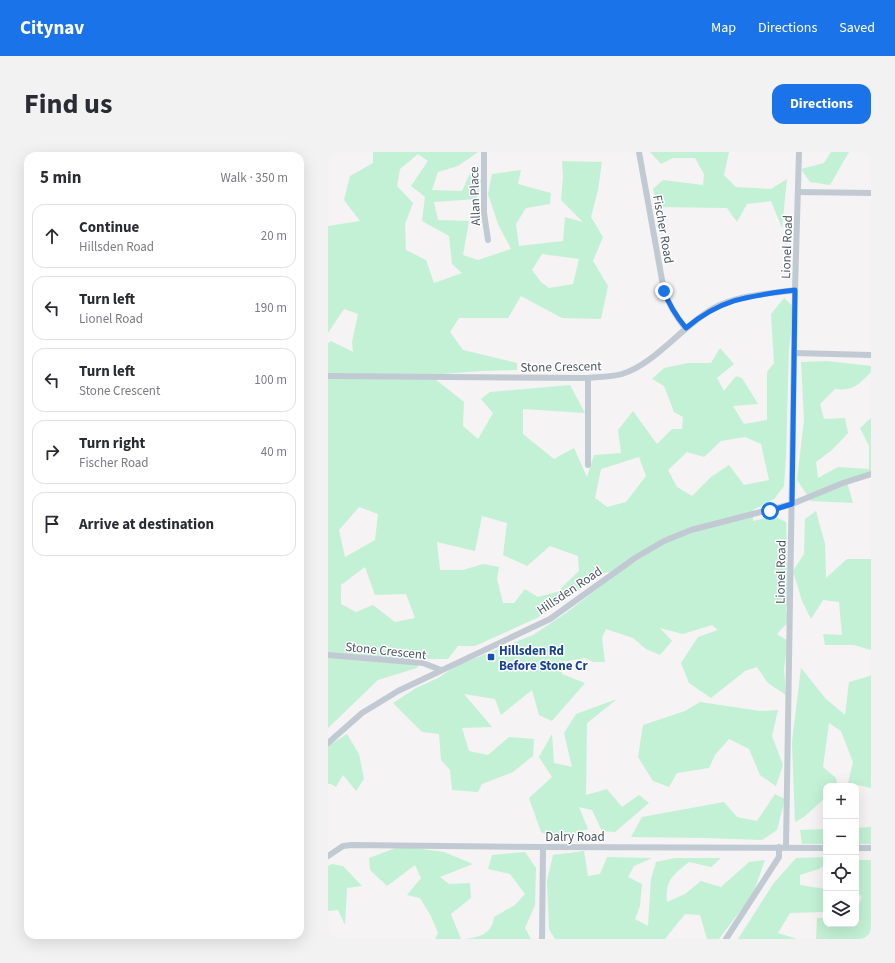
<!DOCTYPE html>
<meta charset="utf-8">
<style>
:root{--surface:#fff;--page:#f2f2f3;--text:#2b2b33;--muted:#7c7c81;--line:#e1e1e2;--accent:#1a73e8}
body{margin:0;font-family:"Source Sans 3",sans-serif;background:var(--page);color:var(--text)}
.controls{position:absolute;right:12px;bottom:12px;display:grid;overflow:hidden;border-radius:8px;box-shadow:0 4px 16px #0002}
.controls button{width:36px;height:36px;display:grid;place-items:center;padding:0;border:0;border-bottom:1px solid var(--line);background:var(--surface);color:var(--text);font:20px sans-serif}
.stop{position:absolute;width:12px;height:12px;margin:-9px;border:3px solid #1a73e8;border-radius:50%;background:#fff}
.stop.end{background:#1a73e8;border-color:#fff;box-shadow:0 1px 4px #0008}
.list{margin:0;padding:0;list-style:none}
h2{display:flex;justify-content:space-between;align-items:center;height:52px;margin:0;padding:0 16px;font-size:17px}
h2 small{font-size:13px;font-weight:400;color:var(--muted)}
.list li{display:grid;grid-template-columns:26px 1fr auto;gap:12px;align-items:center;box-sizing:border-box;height:64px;margin:0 8px 8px;padding:0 8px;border:1px solid var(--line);border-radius:12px}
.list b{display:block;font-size:15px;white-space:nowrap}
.list p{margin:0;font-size:13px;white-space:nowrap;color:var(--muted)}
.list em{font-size:13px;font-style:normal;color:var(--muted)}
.icon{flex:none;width:22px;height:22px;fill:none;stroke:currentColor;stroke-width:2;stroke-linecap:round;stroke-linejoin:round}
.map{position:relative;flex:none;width:543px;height:787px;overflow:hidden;border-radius:12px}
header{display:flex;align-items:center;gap:24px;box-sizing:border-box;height:56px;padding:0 20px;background:var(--accent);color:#fff}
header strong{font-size:19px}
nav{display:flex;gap:22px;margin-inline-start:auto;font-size:14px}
.intro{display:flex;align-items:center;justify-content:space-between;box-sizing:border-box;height:96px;padding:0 24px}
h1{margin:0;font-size:28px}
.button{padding:10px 18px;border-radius:12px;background:var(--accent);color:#fff;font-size:14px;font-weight:700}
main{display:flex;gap:24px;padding:0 24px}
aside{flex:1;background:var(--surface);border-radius:12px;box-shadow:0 4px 16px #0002}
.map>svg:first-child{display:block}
.green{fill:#c3f1d5;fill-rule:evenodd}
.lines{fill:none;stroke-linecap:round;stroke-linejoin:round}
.street{stroke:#c1cad2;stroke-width:6}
.route{stroke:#1a73e8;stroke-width:5}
.transit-dot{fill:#1a4fb4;stroke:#fff;stroke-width:1.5}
.labels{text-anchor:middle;stroke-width:3;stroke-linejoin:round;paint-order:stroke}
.street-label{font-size:13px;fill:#4a5661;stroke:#fff}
.transit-label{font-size:13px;font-weight:bold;fill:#164399;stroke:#fff;text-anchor:start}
</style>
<header>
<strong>Citynav</strong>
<nav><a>Map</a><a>Directions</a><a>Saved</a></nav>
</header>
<div class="intro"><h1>Find us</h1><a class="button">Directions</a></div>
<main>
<aside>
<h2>5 min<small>Walk · 350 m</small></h2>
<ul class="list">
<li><svg class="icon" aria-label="ahead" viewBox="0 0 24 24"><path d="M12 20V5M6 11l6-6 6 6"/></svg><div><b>Continue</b><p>Hillsden Road</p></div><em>20 m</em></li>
<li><svg class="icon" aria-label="left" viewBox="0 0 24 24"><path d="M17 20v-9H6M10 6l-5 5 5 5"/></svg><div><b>Turn left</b><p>Lionel Road</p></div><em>190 m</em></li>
<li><svg class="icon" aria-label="left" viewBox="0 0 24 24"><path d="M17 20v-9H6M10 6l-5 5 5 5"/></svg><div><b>Turn left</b><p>Stone Crescent</p></div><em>100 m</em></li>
<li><svg class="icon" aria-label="right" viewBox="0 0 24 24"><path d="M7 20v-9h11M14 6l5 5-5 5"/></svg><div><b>Turn right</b><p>Fischer Road</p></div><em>40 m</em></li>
<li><svg class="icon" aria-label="arrive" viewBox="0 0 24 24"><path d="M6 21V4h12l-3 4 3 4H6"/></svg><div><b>Arrive at destination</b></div></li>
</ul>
</aside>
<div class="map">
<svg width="543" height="787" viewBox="0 0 543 787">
<rect width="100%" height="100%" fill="#f5f3f3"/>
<g class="green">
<path d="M45 0H150L130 14 110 20 104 38 134 39 142 21 153 28 149 47 106 50 110 68 141 69 135 103 150 108 183 97 170 72 160 42 164 22 193 18 190 32 223 41 222 52 198 56 188 72 191 94 235 89 237 65 255 70 233 48 235 25 234 9 274 10 270 38 263 65 275 85 265 109 280 134 273 167 234 166 193 144 180 166H131L122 180 135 198 189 211V218L153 219 102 223 136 250 135 274 150 287 165 261 153 247 162 240 242 233 257 261 195 257V282L226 307 246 296 259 325 266 303 293 301 290 278 305 259 329 292 344 277H354L355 265 346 260 336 234 324 227 336 216 360 211H383L392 196 406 212 389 226 396 239 408 224 414 226 430 252 405 254 416 272 439 268V220L446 211 443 162 456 146 466 155 461 197 458 304 456 334 446 347 425 358V369L446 364 458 370 459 406 463 440 458 457 462 468 449 482 460 489 456 517 458 543 440 531 429 515 417 519 383 546 361 531 353 511 370 485 390 478 384 473 355 482 332 476 344 489 332 503 318 497 305 486 278 477 274 486 277 510H265L257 506 233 510 234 522 257 531 224 569 211 563 204 538 173 563 167 547 136 542 164 575 134 576 141 599 160 603 181 585 206 587 205 604 185 620 154 632 150 640 124 638 122 618 113 608 111 582 94 580 65 551 88 536 110 526 128 514 205 483 238 461 294 418 276 421 209 466 147 494H130L120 507H94L89 516 50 528 0 576V191L3 189 25 200 24 190 30 162 16 157 0 181V74L32 69 16 48 22 24 45 11ZM90 2 100 9 83 34 97 45 94 69 121 84 124 112 134 121 106 131 98 108 78 98 77 72 85 51 69 34 72 17ZM214 102 251 107 245 132 221 136 213 130 204 118ZM417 285 433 292 441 328 416 333 401 313 383 325 364 344 349 335 340 318 359 300 376 305 393 289ZM311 305 318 324 298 350 279 355 267 346 273 317ZM31 355 50 362 47 388 17 405 11 378ZM154 364 179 371 175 403 199 414 222 394 250 404 251 419 229 440 210 445 197 437 186 451H175L169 427 171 415 155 412 135 418H112L109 390 147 399ZM37 415 47 443 78 442 87 466 67 470 45 453 28 460 13 452V433Z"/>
<path d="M322 0H401L396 23 408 35 443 37 459 27 454 76 443 49 419 52 409 70 399 56 329 55 325 37 335 28 375 33 376 22 367 6H345L333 12Z"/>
<path d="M503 0H521L502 33 482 30 473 17 496 11Z"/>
<path d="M499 209 543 214V220C530 233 526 239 507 237L492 252 496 267 517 266 520 281 504 298 488 310 490 326 510 315 541 317V294L532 276 543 266V321L519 330 525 351 483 349 469 328 476 268 473 210Z"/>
<path d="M488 359 497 392 498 426 519 407H543V498L526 493H497L495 482 514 483 511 450 495 448 483 467 474 449 465 419 476 402 477 367Z"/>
<path d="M473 516 498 547 517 563 521 530 542 524 543 522V636L520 631 525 610 513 579 501 571 495 615 507 625 511 634H498V645L476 665 467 670 464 590Z"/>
<path d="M289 547 259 571 258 643 279 637 294 655 311 643 321 651 287 680 274 679 264 658 251 655 260 677 244 682 225 685 213 680 201 646 224 625 211 605 224 582 226 611 244 615 236 581 248 562Z"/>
<path d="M372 550 432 559 450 558 444 584 455 613 448 634 432 623 421 597 401 587 387 603 381 616 349 621 341 635 325 629 310 605 315 573 357 559Z"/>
<path d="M19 582 31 602 36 627 28 639 15 623 8 635 3 632H0V594Z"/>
<path d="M447 642 457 647 449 678 434 688 379 686 303 685 314 665 396 650 409 665 429 669Z"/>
<path d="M543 675V692H528V676Z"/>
<path d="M498 677V692H474L472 678Z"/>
<path d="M73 694 116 700 145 712 112 725 121 732 142 731 143 746 123 762 133 787H107L110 781 103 764 92 746 79 743 93 726 87 713 59 734 42 718 41 706Z"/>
<path d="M256 699 260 724 272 722 279 705 324 706 306 714 300 725 314 732 312 754 307 767 320 774 323 727 328 710 347 706H393L383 715 361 710C345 723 337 728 339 750L357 742 373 729 393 735 421 710 437 708 425 742 391 787H379L372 763 357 762 337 787H227L221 777 219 729 225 703Z"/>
<path d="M197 700 208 716 207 753 197 776 203 787H137C152 785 164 782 166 765L187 753 197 742 182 722 160 717 164 703Z"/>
<path d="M498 705V712L491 717 472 723V733L498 737V757L495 760 462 761 450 781 469 787H410L445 732 468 706Z"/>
<path d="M530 708H543V787H488L489 766H498V772H528V759L534 745 528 739V718Z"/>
<path d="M4 712 15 714 34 734 19 736 17 773 10 758 0 759V714Z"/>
</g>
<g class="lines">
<g class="street">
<path d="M156 0V61L160 88"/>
<path d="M311 0 336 139C341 153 348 164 357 176"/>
<path d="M470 40 543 41"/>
<path d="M466 201 543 203"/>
<path d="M0 224 260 226C271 225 284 225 294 222 327 212 355 173 386 156 410 143 440 142 467 138"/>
<path d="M260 313V226"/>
<path d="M0 503 95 511 113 518"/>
<path d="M0 591 34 561 70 539 222 467 307 406 336 389 363 378 464 352 515 331 543 322"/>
<path d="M458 695 467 138 471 0"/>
<path d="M528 696H543"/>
<path d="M0 704 15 694 24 693 215 695 498 696"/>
<path d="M214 787 215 695"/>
<path d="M398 787 451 705V695"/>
</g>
</g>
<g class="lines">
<path class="route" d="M336 139C341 153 348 164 358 176 394 146 422 144 467 138L464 352 442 359"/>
</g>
<rect class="transit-dot" x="159" y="501" width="8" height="8" rx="2"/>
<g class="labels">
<g class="street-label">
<text transform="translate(146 44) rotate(-92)" y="5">Allan Place</text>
<text transform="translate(336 77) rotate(80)" y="5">Fischer Road</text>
<text transform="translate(458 95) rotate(-88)" y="5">Lionel Road</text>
<text transform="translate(233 214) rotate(-1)" y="5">Stone Crescent</text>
<text transform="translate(452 420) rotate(-89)" y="5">Lionel Road</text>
<text transform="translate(241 438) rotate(-34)" y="5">Hillsden Road</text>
<text transform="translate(58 498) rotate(6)" y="5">Stone Crescent</text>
<text x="247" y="689">Dalry Road</text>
</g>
<g class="transit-label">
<text x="171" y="503">Hillsden Rd<tspan x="171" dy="15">Before Stone Cr</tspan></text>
</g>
</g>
</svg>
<div class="controls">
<button>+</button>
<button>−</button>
<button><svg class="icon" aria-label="locate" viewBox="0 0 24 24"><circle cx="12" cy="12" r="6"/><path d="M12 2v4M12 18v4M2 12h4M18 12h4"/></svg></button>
<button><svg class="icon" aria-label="layers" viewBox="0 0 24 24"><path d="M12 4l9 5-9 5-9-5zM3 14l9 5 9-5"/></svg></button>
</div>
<div class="stop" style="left:442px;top:359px"></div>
<div class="stop end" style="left:336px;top:139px"></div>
</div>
</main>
